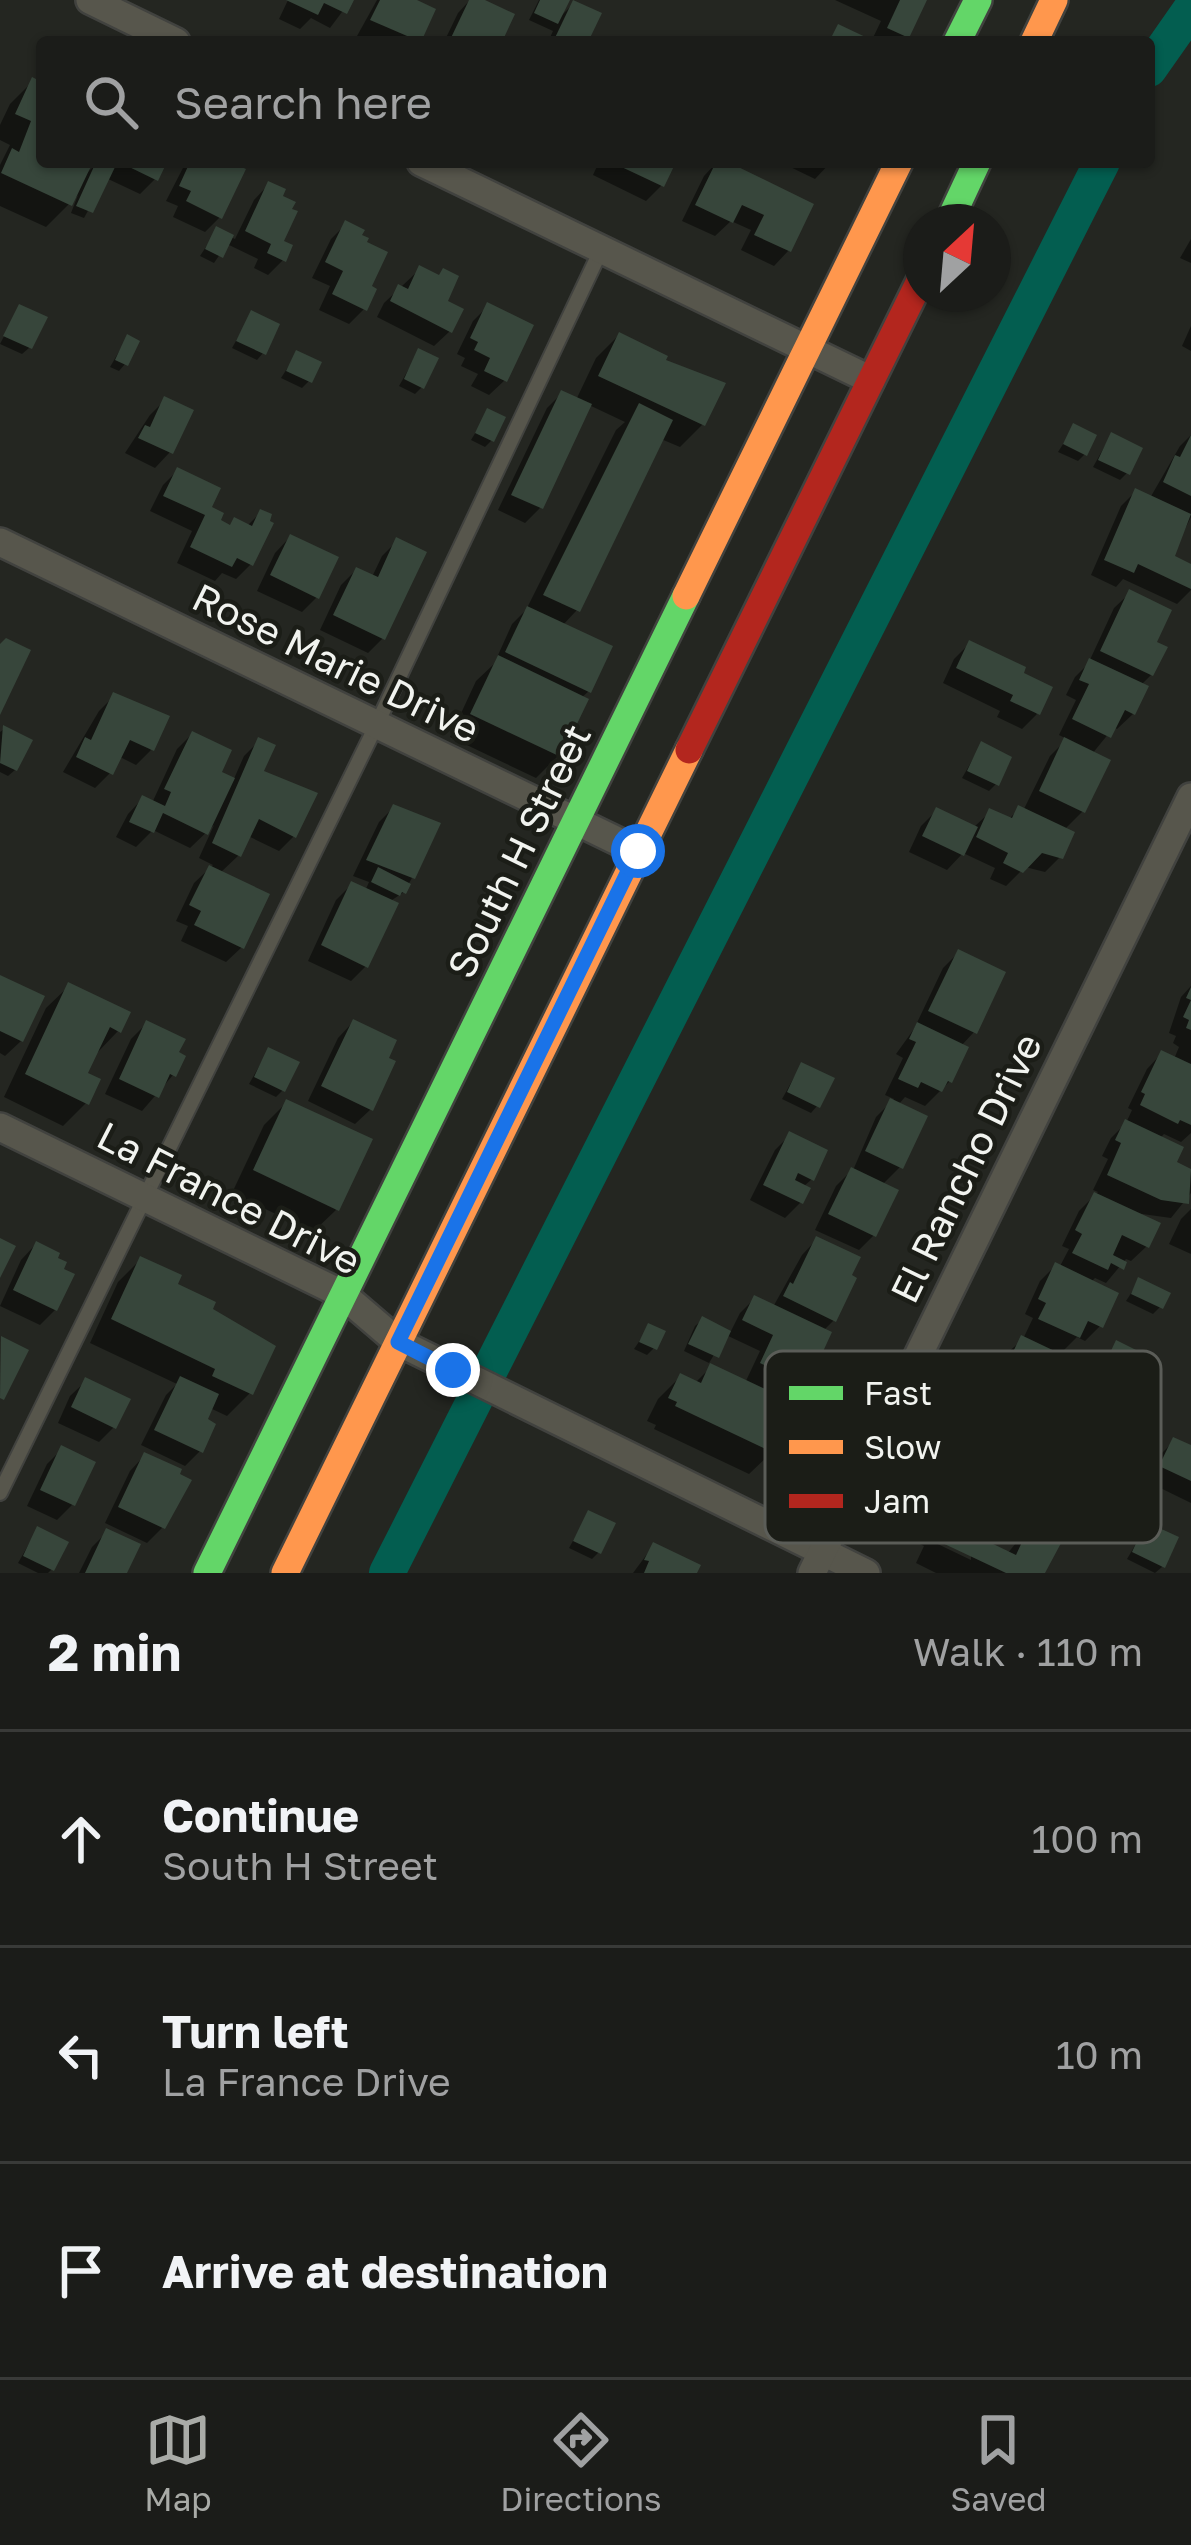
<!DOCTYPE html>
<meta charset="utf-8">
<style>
:root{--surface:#1b1c19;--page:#242522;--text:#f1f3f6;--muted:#a0a1a2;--line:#393a38;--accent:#a9aba7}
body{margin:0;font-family:"Golos Text",sans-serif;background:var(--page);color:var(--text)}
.compass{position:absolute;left:903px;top:204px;width:108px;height:108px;border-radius:50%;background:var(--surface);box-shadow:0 3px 9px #0004;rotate:26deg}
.stop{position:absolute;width:36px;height:36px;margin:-27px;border:9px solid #1a73e8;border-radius:50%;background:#fff}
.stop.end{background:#1a73e8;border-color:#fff;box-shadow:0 3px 12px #0008}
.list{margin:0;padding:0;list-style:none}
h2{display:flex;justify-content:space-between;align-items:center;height:156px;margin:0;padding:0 48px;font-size:51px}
h2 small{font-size:39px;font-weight:400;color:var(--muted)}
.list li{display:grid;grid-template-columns:78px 1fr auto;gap:36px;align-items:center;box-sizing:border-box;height:216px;padding:0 48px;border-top:3px solid var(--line)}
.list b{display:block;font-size:45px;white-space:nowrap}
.list p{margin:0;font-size:39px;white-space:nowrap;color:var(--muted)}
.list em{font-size:39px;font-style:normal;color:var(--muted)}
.icon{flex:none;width:66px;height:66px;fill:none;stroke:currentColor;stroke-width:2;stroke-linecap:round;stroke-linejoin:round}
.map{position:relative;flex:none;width:1191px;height:1573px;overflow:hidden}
.search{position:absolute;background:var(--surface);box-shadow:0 3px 9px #0004;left:36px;right:36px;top:36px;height:132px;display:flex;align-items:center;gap:30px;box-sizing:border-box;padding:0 42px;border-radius:12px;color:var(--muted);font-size:45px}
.sheet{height:804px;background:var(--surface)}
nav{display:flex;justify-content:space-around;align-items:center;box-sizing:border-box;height:168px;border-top:3px solid var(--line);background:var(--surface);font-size:33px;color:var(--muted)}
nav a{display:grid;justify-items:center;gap:6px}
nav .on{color:var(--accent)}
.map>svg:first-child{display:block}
.shadow{fill:#0007;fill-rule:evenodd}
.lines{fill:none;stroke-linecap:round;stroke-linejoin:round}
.canal{stroke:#035e50;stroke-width:36}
.building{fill:#37463b}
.lane-casing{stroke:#41423f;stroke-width:18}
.street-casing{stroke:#41423f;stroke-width:32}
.fast-casing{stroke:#41423f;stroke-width:32}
.slow-casing{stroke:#41423f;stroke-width:32}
.jam-casing{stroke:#41423f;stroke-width:32}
.lane{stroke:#57564c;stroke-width:14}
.street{stroke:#57564c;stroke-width:27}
.fast{stroke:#63d668;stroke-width:27}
.slow{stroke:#ff974d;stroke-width:27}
.jam{stroke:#b3261e;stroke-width:27}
.route{stroke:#1a73e8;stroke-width:15}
.labels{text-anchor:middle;stroke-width:9;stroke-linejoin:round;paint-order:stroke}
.street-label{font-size:39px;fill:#f1f3ef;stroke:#1b1d17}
.key{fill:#1b1d17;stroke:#5b5d58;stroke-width:3}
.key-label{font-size:33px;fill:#f1f3ef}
</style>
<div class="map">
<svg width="1191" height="1573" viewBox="0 0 1191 1573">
<rect width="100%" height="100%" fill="#242621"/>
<g class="shadow">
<path d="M288 0H351L330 28 311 18 300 29 279 19Z"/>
<path d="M377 0H410L432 11 417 42H370L357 36Z"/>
<path d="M470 0H478L499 42H444L458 13Z"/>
<path d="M539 0H566L558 19 574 3 585 42H548L553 31 529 20Z"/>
<path d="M835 0H924L901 42H871L881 21Z"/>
<path d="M33 81 42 85V162H89L83 177 98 162 109 165 110 162H164L155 179 140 194 106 178 84 218 71 213 78 195 46 227 0 206V165L10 145 0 140V125L10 104Z"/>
<path d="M186 162H223L220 217 205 232 173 217 178 206 166 201Z"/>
<path d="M599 162H672L661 186 646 201 593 175Z"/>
<path d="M717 162 810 205 789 250 774 266 741 250 751 230 731 221 715 236 682 221 704 176Z"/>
<path d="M780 162H831L815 179Z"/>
<path d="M269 184 283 260 268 275 254 268 258 259 227 244 214 263 200 256 217 230 235 239 254 200Z"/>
<path d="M346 224 368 288 364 309 349 324 319 310 330 286 312 278 331 239Z"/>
<path d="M1191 239V263L1180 258Z"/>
<path d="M420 269 444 302 450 331 434 346 377 317 384 303Z"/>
<path d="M488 306 505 380 489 395 471 386 478 374 461 366 465 358 457 354 473 321Z"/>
<path d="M19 307 29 348 22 354 0 344Z"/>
<path d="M251 314 263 353 257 360 232 348Z"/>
<path d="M1191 326V351L1182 346Z"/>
<path d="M619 335 703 424 680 447 661 439 577 610 562 626 589 691 581 698 559 755 536 778 450 737 476 681 494 664 512 624 526 610 616 430 625 422 589 405 540 508 525 523 498 510 547 408 562 393 576 400 596 358Z"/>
<path d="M127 338 125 364 119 371 110 367Z"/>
<path d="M419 351 422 387 415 394 399 386Z"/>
<path d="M297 353 309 381 302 388 281 378Z"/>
<path d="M165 400 170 452 155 468 125 453 150 415Z"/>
<path d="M488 412 492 440 485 447 471 440Z"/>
<path d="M1074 427 1085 454 1078 461 1058 452Z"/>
<path d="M1111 435 1127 473 1120 480 1093 467Z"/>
<path d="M1191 435V517L1171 557 1191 567V590L1177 604 1123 579 1116 587 1091 575 1121 506 1136 491 1150 498 1180 446Z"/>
<path d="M178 470 217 522 228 527H246L261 512 251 564 236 579 222 573 215 581 177 563 192 531 150 511 163 485Z"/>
<path d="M290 537 317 597 302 612 257 591 275 553Z"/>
<path d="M397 541 383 638 368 653 320 630 341 585 356 570 372 577 382 556Z"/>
<path d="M1130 593 1153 643 1151 675 1140 686 1133 714 1117 729 1114 727 1092 754 1083 811 1064 830 1060 857 1045 872 1025 867 1006 886 990 879 995 868 963 853 947 870 909 852 921 826 936 811 973 828 990 812 1008 820 1019 809 1023 811 1050 756 1067 739 1059 735 1076 700 1066 695 1075 677 1088 664 1114 608Z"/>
<path d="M969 644 1037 714 1022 729 997 717 1000 711 943 683 954 659Z"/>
<path d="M114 696 151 750 136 765 118 756 110 773 95 788 63 772 99 711Z"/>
<path d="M4 729 15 770 8 776 0 772V732Z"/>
<path d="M192 734 218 774 233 781 244 756 259 741 261 770 294 836 279 851 248 836 239 855 220 873 242 947 226 962 181 941 188 926 176 921 194 883 213 865 199 858 214 825 190 848 153 830 136 847 116 837 128 814 143 798 152 803 177 749Z"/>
<path d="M981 745 996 784 989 791 962 778Z"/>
<path d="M394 807 412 878 404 892 389 902 366 966 351 981 308 961 336 900 351 885 365 891 369 882 353 876 379 822Z"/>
<path d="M958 953 974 1032 961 1046 949 1082 925 1106 905 1097 898 1105 900 1167 882 1185 874 1235 859 1250 815 1230 836 1186 854 1168 876 1117 894 1099 885 1095 903 1058 896 1054 914 1029 943 968Z"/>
<path d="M0 978 21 1041 5 1056 0 1053Z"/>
<path d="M69 986 118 1031 96 1054 84 1074 86 1103 63 1126 4 1097 46 1008Z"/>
<path d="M1191 986V1133L1181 1142 1164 1134 1159 1139 1173 1163 1191 1172V1193L1171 1218 1135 1213 1147 1246 1131 1261 1126 1259 1106 1283 1095 1278 1090 1283 1100 1326 1085 1341 1077 1337 1058 1356 1043 1381 1035 1408 1017 1426 1029 1432 1047 1410 1072 1422 1081 1413 1094 1451 1079 1466 1035 1445 1017 1467 1012 1465 1003 1484 984 1503 995 1530 983 1542 1007 1554 1033 1522 1028 1520 1047 1488 1063 1526 1042 1573H936L916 1563 924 1546 914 1541 927 1509 949 1487 954 1489 974 1447 963 1442 970 1426 986 1411 989 1413 997 1386 992 1384 1006 1354 1023 1339 1033 1318 1025 1314 1040 1281 1055 1266 1059 1268 1069 1249 1062 1246 1079 1211 1098 1192 1093 1190 1108 1159 1102 1156 1111 1138 1126 1123 1132 1110 1128 1108 1147 1069 1162 1053 1174 1059 1179 1047 1173 1043 1176 1036 1169 1033 1181 997ZM924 1531 971 1553V1560L921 1536Z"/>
<path d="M353 1022 371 1109 355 1124 308 1101 338 1038Z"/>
<path d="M146 1024 175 1054 173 1075 142 1111 105 1094 131 1039Z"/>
<path d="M268 1051 283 1090 276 1097 249 1084Z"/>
<path d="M801 1065 817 1106 811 1113 782 1099Z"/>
<path d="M287 1102 336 1210 313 1232 232 1193 264 1125Z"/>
<path d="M790 1135 812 1179 803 1187 801 1202 785 1218 750 1200 775 1150Z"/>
<path d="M1191 1209V1254L1169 1244 1181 1219Z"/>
<path d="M817 1239 834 1320 823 1331 818 1356 803 1371 795 1368 772 1396V1452L749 1474 654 1429 656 1425 647 1421 658 1399 681 1376 695 1383 711 1367 745 1383 760 1351 726 1335 709 1363 684 1351 695 1326 702 1320 730 1333 740 1313 755 1298 773 1307 802 1255Z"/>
<path d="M36 1244 55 1310 40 1325 0 1306 21 1260Z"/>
<path d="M141 1259 209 1310 250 1393 227 1416 210 1408 200 1451 185 1466 141 1445 166 1395 177 1384 90 1343 118 1282Z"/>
<path d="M1139 1281 1160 1307 1153 1314 1126 1301Z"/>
<path d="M649 1327 654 1348 647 1355 634 1349Z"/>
<path d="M1117 1344 1133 1381 1126 1388 1099 1375Z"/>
<path d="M86 1381 114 1427 99 1442 58 1423 70 1396Z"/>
<path d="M1174 1441 1191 1449V1503L1146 1481 1159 1456Z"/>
<path d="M62 1449 72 1505 57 1520 27 1506 47 1464Z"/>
<path d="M145 1455 162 1528 147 1543 105 1523 130 1471Z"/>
<path d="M588 1514 599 1552 592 1559 569 1548Z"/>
<path d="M1147 1525 1162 1567 1155 1573 1127 1559Z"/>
<path d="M37 1530 52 1569 48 1573H38L18 1563Z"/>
<path d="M107 1532 124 1573H79L92 1547Z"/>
<path d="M653 1546 694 1573H633Z"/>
</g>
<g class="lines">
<g class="canal">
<path d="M1149 69 1191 9"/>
<path d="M387 1573 1102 162"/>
</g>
</g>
<g class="building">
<path d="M286 0H354L347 14 324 3 318 15Z"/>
<path d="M380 0H417L436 9 421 42 370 20Z"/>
<path d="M469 0H485L515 14 502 42H449Z"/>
<path d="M540 0H570L558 24 534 13Z"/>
<path d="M573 0 602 13 588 42H553Z"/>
<path d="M900 0H927L909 38 887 28Z"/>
<path d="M838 24 876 42H829Z"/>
<path d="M32 77 42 82V162H93L72 206 1 173 12 148 19 152 31 121 15 114Z"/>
<path d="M96 162 116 165 93 213 76 206Z"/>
<path d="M119 162H167L158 181Z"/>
<path d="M190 162H230L246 169 222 219 186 201 191 191 179 186Z"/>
<path d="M611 162H676L664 187Z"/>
<path d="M716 162H728L814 204 791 252 754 235 764 215 742 205 733 223 695 205Z"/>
<path d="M268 181 286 189 283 196 296 202 292 209 298 211 284 241 293 245 286 262 267 253 271 244 245 231Z"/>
<path d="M345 220 365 230 362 235 369 238 367 242 388 252 372 286 377 289 367 311 332 294 343 271 325 262Z"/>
<path d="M216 226 234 235 223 258 205 249Z"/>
<path d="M419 265 439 275 443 268 459 276 448 301 464 309 452 333 390 301 398 284 408 289Z"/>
<path d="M487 302 534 325 507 382 484 371 490 358 474 350 478 342 470 338Z"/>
<path d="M19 304 48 317 32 349 3 336Z"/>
<path d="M251 310 280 324 266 355 236 341Z"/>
<path d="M619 332 668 356 666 360 726 383 705 426 598 376Z"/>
<path d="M127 334 140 341 128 366 115 360Z"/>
<path d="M418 348 439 358 424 389 404 379Z"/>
<path d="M296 350 322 362 312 383 286 371Z"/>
<path d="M561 390 592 404 543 509 511 495Z"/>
<path d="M164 396 194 410 173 454 138 438 145 425 150 427Z"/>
<path d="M639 403 673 420 580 612 543 595Z"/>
<path d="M487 408 506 417 494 442 475 433Z"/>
<path d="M1073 423 1097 435 1087 456 1063 444Z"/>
<path d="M1111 432 1143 448 1130 475 1098 460Z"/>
<path d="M1191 435V496L1163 482 1175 455 1180 457Z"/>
<path d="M177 467 221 488 212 507 224 513 221 520 230 525 234 517 252 526 260 509 272 514 270 521 274 523 253 566 237 558 232 567 190 547 205 515 163 496Z"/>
<path d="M1135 488 1191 514 1175 556 1191 564V589L1138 564 1134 573 1104 560Z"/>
<path d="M290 534 339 557 319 599 270 575Z"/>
<path d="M396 537 427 552 385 640 333 615 356 567 378 577Z"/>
<path d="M1129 589 1172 610 1157 642 1168 647 1153 676 1100 651Z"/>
<path d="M527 606 613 646 591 693 505 652Z"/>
<path d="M6 638 31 650 0 715V644Z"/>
<path d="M969 640 1026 667 1024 673 1053 687 1040 715 1010 701 1013 695 956 668Z"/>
<path d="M498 655 589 699 561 757 470 714Z"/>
<path d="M1089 658 1149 686 1135 715 1125 710 1111 738 1072 719 1089 684 1079 680Z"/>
<path d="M113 692 170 716 154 751 130 740 113 775 76 757 85 737 91 740Z"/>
<path d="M3 725 33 740 17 771 0 763Z"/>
<path d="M192 731 232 750 222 772 235 778 208 835 163 813 154 833 129 822 142 795 165 806 171 792 164 789Z"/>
<path d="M258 737 276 745 264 771 318 793 296 838 259 819 241 857 212 843Z"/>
<path d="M1064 737 1111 760 1085 813 1039 791Z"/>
<path d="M981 741 1012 757 999 786 967 771Z"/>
<path d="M393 804 441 823 415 879 366 860Z"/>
<path d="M1018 805 1075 832 1063 859 1042 853 1023 873 1003 863 1008 853 976 837 989 808 1012 818Z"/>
<path d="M936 807 978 827 964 856 922 836Z"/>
<path d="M209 865 270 894 244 949 194 925 201 911 189 905Z"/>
<path d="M378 867 411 884 406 894 402 892 400 896 371 882Z"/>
<path d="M351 881 399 903 368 968 321 945Z"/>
<path d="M958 949 1006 972 977 1034 928 1011Z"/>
<path d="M0 975 45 996 23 1042 0 1031Z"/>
<path d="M68 982 131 1012 121 1033 110 1027 88 1073 101 1079 89 1105 25 1074Z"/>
<path d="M1191 987V1030L1186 1028 1189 1020 1183 1017 1191 1000 1186 998Z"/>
<path d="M353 1019 397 1040 389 1058 396 1061 373 1111 321 1086Z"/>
<path d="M146 1020 186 1039 179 1052 186 1056 176 1077 170 1074 159 1098 119 1079Z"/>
<path d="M917 1022 969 1047 952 1083 948 1081 942 1092 921 1082 918 1088 898 1079 916 1042 909 1039Z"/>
<path d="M268 1047 300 1062 285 1092 254 1077Z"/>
<path d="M1161 1050 1191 1064V1125L1180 1120 1178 1124 1140 1105 1145 1094 1141 1092Z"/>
<path d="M801 1062 835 1078 820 1108 787 1092Z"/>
<path d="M890 1098 928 1116 903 1169 865 1151Z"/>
<path d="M286 1099 373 1139 339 1211 253 1170Z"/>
<path d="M1125 1119 1184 1147 1177 1162 1191 1169 1189 1204 1161 1200 1107 1175 1121 1143 1115 1140Z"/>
<path d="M789 1131 828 1150 814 1181 798 1173 795 1180 811 1188 803 1204 763 1185Z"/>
<path d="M851 1167 899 1190 876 1237 828 1214Z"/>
<path d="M1094 1192 1161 1223 1149 1248 1122 1235 1113 1255 1127 1262 1124 1270 1111 1263 1108 1270 1072 1253 1082 1234 1075 1230Z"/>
<path d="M816 1236 861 1257 852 1275 857 1278 836 1322 783 1296 790 1282 793 1284Z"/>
<path d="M0 1238 16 1246 0 1278Z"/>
<path d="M36 1241 60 1253 58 1258 67 1262 64 1269 75 1274 57 1311 13 1290Z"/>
<path d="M140 1256 182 1275 178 1284 216 1302 213 1309 276 1346 253 1395 212 1376 215 1369 111 1319Z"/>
<path d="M1055 1262 1119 1293 1103 1328 1088 1321 1080 1338 1038 1319 1046 1303 1038 1299Z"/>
<path d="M1138 1277 1171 1293 1163 1309 1131 1294Z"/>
<path d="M754 1295 832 1332 820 1358 806 1351 793 1379 760 1363 773 1335 742 1320Z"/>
<path d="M702 1316 731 1331 719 1358 688 1344Z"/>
<path d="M648 1323 666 1331 657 1350 639 1342Z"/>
<path d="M1021 1335 1063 1355 1048 1380 1051 1382 1037 1410 1004 1394 1010 1371 1005 1369Z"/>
<path d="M1 1336 29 1350 4 1400 0 1398Z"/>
<path d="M1116 1340 1148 1356 1135 1383 1103 1368Z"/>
<path d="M710 1363 797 1404 774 1453 675 1406 677 1402 668 1398 680 1373 701 1383Z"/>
<path d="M180 1376 219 1394 208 1419 216 1424 203 1453 154 1430Z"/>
<path d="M85 1377 131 1399 116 1429 71 1407Z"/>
<path d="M1173 1437 1191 1445V1481L1159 1466Z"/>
<path d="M61 1445 96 1462 75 1506 40 1490Z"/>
<path d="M144 1452 182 1469 180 1474 192 1480 165 1529 118 1507Z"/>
<path d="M949 1483 1007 1511 998 1531 993 1529 987 1541 1016 1555 1034 1516 1067 1532 1045 1573H1006L936 1540 945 1522 935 1517Z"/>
<path d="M588 1510 616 1523 601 1554 573 1541Z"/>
<path d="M1146 1522 1179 1537 1165 1568 1132 1552Z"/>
<path d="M37 1526 69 1542 54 1571 23 1556Z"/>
<path d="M106 1528 141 1544 127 1573H85Z"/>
<path d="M653 1542 701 1565 697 1573H644L649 1561 644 1560Z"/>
</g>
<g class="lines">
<g class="lane-casing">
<path id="lane" d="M0 1493 376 726 601 250"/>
</g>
<g class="street-casing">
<g id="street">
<path d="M90 0 176 42"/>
<path d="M421 162 871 380"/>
<path d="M0 542 638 851"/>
<path d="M0 1127 342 1294 398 1342 866 1573"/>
<path d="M812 1573 1191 797"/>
</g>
</g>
<g class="fast-casing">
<g id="fast">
<path d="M957 42 978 0"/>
<path d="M949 222 977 162"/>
<path d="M207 1573 686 596"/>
</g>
</g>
<g class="slow-casing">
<g id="slow">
<path d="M1034 42 1054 0"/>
<path d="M686 596 899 162"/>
<path d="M285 1573 689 750"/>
</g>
</g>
<g class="jam-casing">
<path id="jam" d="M689 750 921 279"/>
</g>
<use href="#lane" class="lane"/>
<use href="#street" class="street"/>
<use href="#fast" class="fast"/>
<use href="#slow" class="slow"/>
<use href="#jam" class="jam"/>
</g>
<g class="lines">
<path class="route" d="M453 1370 398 1342 638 851"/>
</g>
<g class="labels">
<g class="street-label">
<text transform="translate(336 663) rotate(26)" y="14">Rose Marie Drive</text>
<text transform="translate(519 851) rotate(-64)" y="14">South H Street</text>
<text transform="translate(966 1168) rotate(-64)" y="14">El Rancho Drive</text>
<text transform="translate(229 1198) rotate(27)" y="14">La France Drive</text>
</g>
</g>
<rect x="765" y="1351" width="396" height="192" rx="18" class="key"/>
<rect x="789" y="1386" width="54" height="14" fill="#63d668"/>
<rect x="789" y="1440" width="54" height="14" fill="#ff974d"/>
<rect x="789" y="1494" width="54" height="14" fill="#b3261e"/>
<g class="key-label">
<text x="864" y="1405">Fast</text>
<text x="864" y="1459">Slow</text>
<text x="864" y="1513">Jam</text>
</g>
</svg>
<svg class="compass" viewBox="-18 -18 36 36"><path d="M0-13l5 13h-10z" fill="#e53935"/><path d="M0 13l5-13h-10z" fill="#a0a1a2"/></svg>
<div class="stop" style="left:638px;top:851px"></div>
<div class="stop end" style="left:453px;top:1370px"></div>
<div class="search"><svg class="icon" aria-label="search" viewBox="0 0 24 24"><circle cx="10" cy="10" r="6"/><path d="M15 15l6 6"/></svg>Search here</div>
</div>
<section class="sheet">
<h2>2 min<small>Walk · 110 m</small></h2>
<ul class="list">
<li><svg class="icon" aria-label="ahead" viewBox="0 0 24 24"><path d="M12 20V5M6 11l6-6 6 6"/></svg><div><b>Continue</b><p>South H Street</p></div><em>100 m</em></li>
<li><svg class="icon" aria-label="left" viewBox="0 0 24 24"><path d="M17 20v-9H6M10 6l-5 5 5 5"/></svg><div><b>Turn left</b><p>La France Drive</p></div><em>10 m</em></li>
<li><svg class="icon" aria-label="arrive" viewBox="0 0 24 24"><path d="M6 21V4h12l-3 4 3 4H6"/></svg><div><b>Arrive at destination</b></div></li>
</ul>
</section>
<nav>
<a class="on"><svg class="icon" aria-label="map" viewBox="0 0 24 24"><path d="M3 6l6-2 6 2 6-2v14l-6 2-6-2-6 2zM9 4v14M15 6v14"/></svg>Map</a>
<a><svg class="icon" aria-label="directions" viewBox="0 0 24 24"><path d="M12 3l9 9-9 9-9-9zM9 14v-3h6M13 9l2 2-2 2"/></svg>Directions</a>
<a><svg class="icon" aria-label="saved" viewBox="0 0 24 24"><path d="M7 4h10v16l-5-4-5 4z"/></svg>Saved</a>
</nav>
